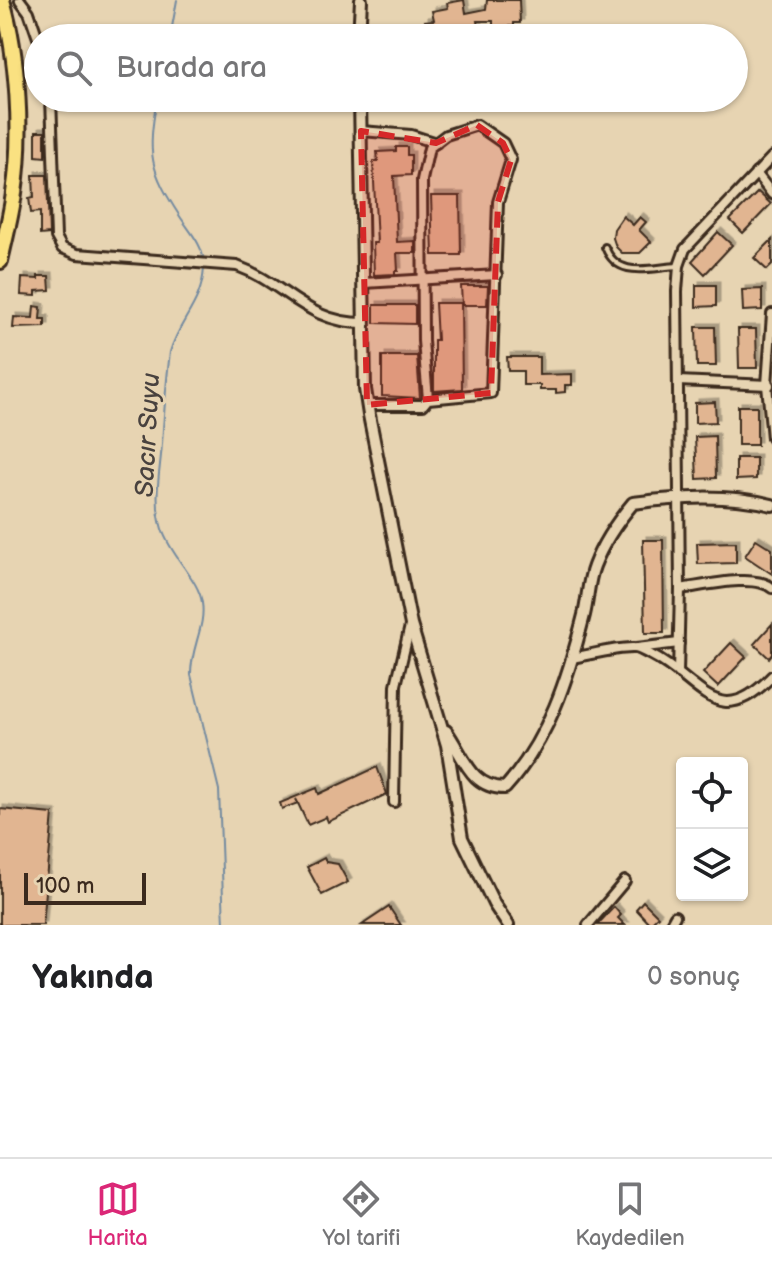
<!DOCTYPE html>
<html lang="tr">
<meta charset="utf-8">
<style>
:root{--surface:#fff;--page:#f2f2f2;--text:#202124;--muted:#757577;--line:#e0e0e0;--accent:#db2777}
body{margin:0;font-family:"Balsamiq Sans",sans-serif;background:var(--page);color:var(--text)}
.controls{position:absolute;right:24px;bottom:24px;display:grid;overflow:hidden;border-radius:8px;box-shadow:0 2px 6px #0004}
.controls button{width:72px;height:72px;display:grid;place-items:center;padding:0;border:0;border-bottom:2px solid var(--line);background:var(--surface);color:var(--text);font:40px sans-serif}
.scale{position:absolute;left:24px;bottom:20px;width:122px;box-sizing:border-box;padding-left:8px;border:4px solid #3b2a1e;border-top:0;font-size:22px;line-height:28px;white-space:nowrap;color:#3b2a1e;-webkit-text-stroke:6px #e7d4b2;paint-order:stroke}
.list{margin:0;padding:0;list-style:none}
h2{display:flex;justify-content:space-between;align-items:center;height:104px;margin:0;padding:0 32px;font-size:34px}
h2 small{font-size:26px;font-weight:400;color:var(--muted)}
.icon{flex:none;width:44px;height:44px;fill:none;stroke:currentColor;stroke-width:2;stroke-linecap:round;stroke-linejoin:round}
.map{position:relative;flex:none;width:772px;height:925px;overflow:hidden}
.search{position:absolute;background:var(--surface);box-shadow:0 2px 6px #0004;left:24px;right:24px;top:24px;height:88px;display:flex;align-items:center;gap:20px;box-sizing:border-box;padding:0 28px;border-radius:44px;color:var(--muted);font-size:30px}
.sheet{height:232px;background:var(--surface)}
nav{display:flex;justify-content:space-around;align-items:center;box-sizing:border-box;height:112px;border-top:2px solid var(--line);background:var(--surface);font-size:22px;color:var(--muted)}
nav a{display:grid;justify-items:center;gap:4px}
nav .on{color:var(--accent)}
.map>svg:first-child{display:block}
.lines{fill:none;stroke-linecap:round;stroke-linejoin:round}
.stream{stroke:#758ba0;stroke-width:2}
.building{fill:#e1b591;stroke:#3b2a1e;stroke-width:2;filter:url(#shadow)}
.service-casing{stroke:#3b2a1e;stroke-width:10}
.minor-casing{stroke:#3b2a1e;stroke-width:14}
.tertiary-casing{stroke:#3b2a1e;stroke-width:16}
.trunk-casing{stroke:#3b2a1e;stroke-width:20}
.service{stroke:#e7d4b2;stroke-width:4}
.minor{stroke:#e7d4b2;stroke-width:8}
.tertiary{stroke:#e7d4b2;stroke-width:10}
.trunk{stroke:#fae181;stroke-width:14}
.marked{fill:#d62828;fill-opacity:0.2;stroke:#d62828;stroke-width:6;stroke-dasharray:16 10;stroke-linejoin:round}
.labels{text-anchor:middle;stroke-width:6;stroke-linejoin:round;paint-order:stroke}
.water-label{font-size:26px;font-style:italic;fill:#49423f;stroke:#e7d4b2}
</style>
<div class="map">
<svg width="772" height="925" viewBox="0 0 772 925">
<defs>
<filter id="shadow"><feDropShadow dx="3.5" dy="-3.5" stdDeviation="0" flood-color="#0004"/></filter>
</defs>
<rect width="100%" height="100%" fill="#e7d4b2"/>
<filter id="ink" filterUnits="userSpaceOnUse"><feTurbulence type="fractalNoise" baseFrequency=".0125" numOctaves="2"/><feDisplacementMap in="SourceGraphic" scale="16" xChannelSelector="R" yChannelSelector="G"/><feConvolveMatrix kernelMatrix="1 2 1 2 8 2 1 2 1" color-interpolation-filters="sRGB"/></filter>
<g filter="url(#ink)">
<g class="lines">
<g class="stream">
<path d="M170 38 177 0"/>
<path d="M157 98C147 155 149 169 181 218 191 233 202 244 204 262"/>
<path d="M204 268C202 304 179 320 170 352 166 383 164 413 162 444 160 473 153 500 162 529 171 557 199 579 202 603 206 626 190 650 191 675L219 790 224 925"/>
</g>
</g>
<g class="building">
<path d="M464 0 466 13 486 9 487 0H519L520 23H514V26L493 27V21H477L478 26 427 35 425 21 434 20 432 11 448 8 447 3Z"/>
<path d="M36 131H45V157L36 156Z"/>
<path d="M396 147H407V155H411V175L394 176 397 242 415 241V253H397L398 271H395V274L374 275 373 243H377L373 161H378L377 152 396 151Z"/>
<path d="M33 175H47L49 234 40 235V212L31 213 29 198 34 197Z"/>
<path d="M758 192 771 204 743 233 730 220Z"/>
<path d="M431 196H460L461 255H433Z"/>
<path d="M623 216 633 225 640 217 646 222 639 230 651 242 640 253H622L616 247 613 238 614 229Z"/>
<path d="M718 232 732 245 705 274 692 261Z"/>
<path d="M772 240V265L767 270 754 258Z"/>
<path d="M38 276H49L50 290 36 291V296L21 295 22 278 38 279Z"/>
<path d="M696 285H716V306L696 307Z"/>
<path d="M461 286H488L487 305H462Z"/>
<path d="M762 289V310L743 311 742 290Z"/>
<path d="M435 303H461L462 389 434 391V340H437Z"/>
<path d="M374 305H415V324L374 323Z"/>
<path d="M34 306 41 307 40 319H45V327L13 328 14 317 33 318Z"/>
<path d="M696 327H715L716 366H697Z"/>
<path d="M738 329H756L757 368H739Z"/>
<path d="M382 356H417L420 398 382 396Z"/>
<path d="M507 357H539V375L572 374V385H565V392L556 393V390H540V385H523V371H508Z"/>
<path d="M715 402 716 422 695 423V403Z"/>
<rect x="738" y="406" width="19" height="39"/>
<path d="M715 436 716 478 697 479 695 437Z"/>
<path d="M736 458H756V479L736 480Z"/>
<path d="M756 539 772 549V574L745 556Z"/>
<path d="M643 540H663L664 633H645Z"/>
<path d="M736 542V563L698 564 697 543Z"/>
<path d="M772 624V654L769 658 754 644Z"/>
<path d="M731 643 746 657 718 687 703 673Z"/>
<path d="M377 767 387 794 328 822 326 817 308 825 296 799 298 803 282 809 280 803 317 788 319 794Z"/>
<path d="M0 809 53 814 43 925H0Z"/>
<path d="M324 858 326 862 338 864 348 882 322 895 307 867Z"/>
<path d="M643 901 658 916 650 924 636 909Z"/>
<path d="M389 907 401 925H362Z"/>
<path d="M614 907 621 915 618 918 625 925H597Z"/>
</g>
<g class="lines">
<g class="service-casing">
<path id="service" d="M605 247C618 280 650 267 679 266"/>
</g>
<g class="minor-casing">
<g id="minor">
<path d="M20 0 29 12 38 38"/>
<path d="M51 98 56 237 62 248 77 254 237 266C285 283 306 323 364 323"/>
<path d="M361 131 411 135 436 143"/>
<path d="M756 173 772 194"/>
<path d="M364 283 497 275"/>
<path d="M772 314 767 385 772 438"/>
<path d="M678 381 769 385"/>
<path d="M367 405H423L428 399 491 393 498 202 511 160 503 143 477 125 446 135 429 148 422 180 423 341 428 399"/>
<path d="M680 589C703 586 755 573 772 588"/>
<path d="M637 648 679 643"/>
<path d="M572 658C590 655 617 647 634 648 640 648 646 653 651 655 701 680 717 734 772 676"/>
<path d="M678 673 680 589 677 291 679 266 685 249 772 157"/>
<path d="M394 802 396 685 410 626"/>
<path d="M588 925 625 881"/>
<path d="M670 925 675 916"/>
</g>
</g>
<g class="tertiary-casing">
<g id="tertiary">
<path d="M359 38 361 0"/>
<path d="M360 98 365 389 369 415 411 625 447 745 462 838 494 904 508 925"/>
<path d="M446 731C464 756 470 788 505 788 549 739 568 678 584 615 588 599 588 581 594 566 603 542 617 522 633 503 680 497 726 494 772 505"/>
</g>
</g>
<g class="trunk-casing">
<path id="trunk" d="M0 261C5 238 11 216 14 193 23 135 18 56 2 0"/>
</g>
<use href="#service" class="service"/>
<use href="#minor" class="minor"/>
<use href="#tertiary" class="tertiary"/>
<use href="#trunk" class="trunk"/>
</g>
</g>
<path class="marked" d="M477 125 503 143 511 160 498 202 491 393 367 405 361 131 436 143Z"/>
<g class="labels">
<g class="water-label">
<text transform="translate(147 435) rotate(-87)" y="9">Sacır Suyu</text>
</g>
</g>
</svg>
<div class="controls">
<button><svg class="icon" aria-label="locate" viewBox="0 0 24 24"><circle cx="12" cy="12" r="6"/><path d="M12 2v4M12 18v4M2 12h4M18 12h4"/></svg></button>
<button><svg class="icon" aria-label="layers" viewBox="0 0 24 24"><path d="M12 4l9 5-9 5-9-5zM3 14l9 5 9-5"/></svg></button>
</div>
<div class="scale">100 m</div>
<div class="search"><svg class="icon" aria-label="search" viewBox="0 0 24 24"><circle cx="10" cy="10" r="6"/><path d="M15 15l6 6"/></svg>Burada ara</div>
</div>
<section class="sheet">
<h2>Yakında<small>0 sonuç</small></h2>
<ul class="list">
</ul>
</section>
<nav>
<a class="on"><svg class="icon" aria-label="map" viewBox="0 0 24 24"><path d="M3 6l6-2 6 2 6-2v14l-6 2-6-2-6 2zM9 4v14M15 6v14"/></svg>Harita</a>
<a><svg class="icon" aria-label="directions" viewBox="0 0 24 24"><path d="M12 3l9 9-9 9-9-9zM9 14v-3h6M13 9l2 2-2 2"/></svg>Yol tarifi</a>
<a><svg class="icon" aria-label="saved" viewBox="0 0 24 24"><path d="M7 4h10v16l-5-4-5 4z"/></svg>Kaydedilen</a>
</nav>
